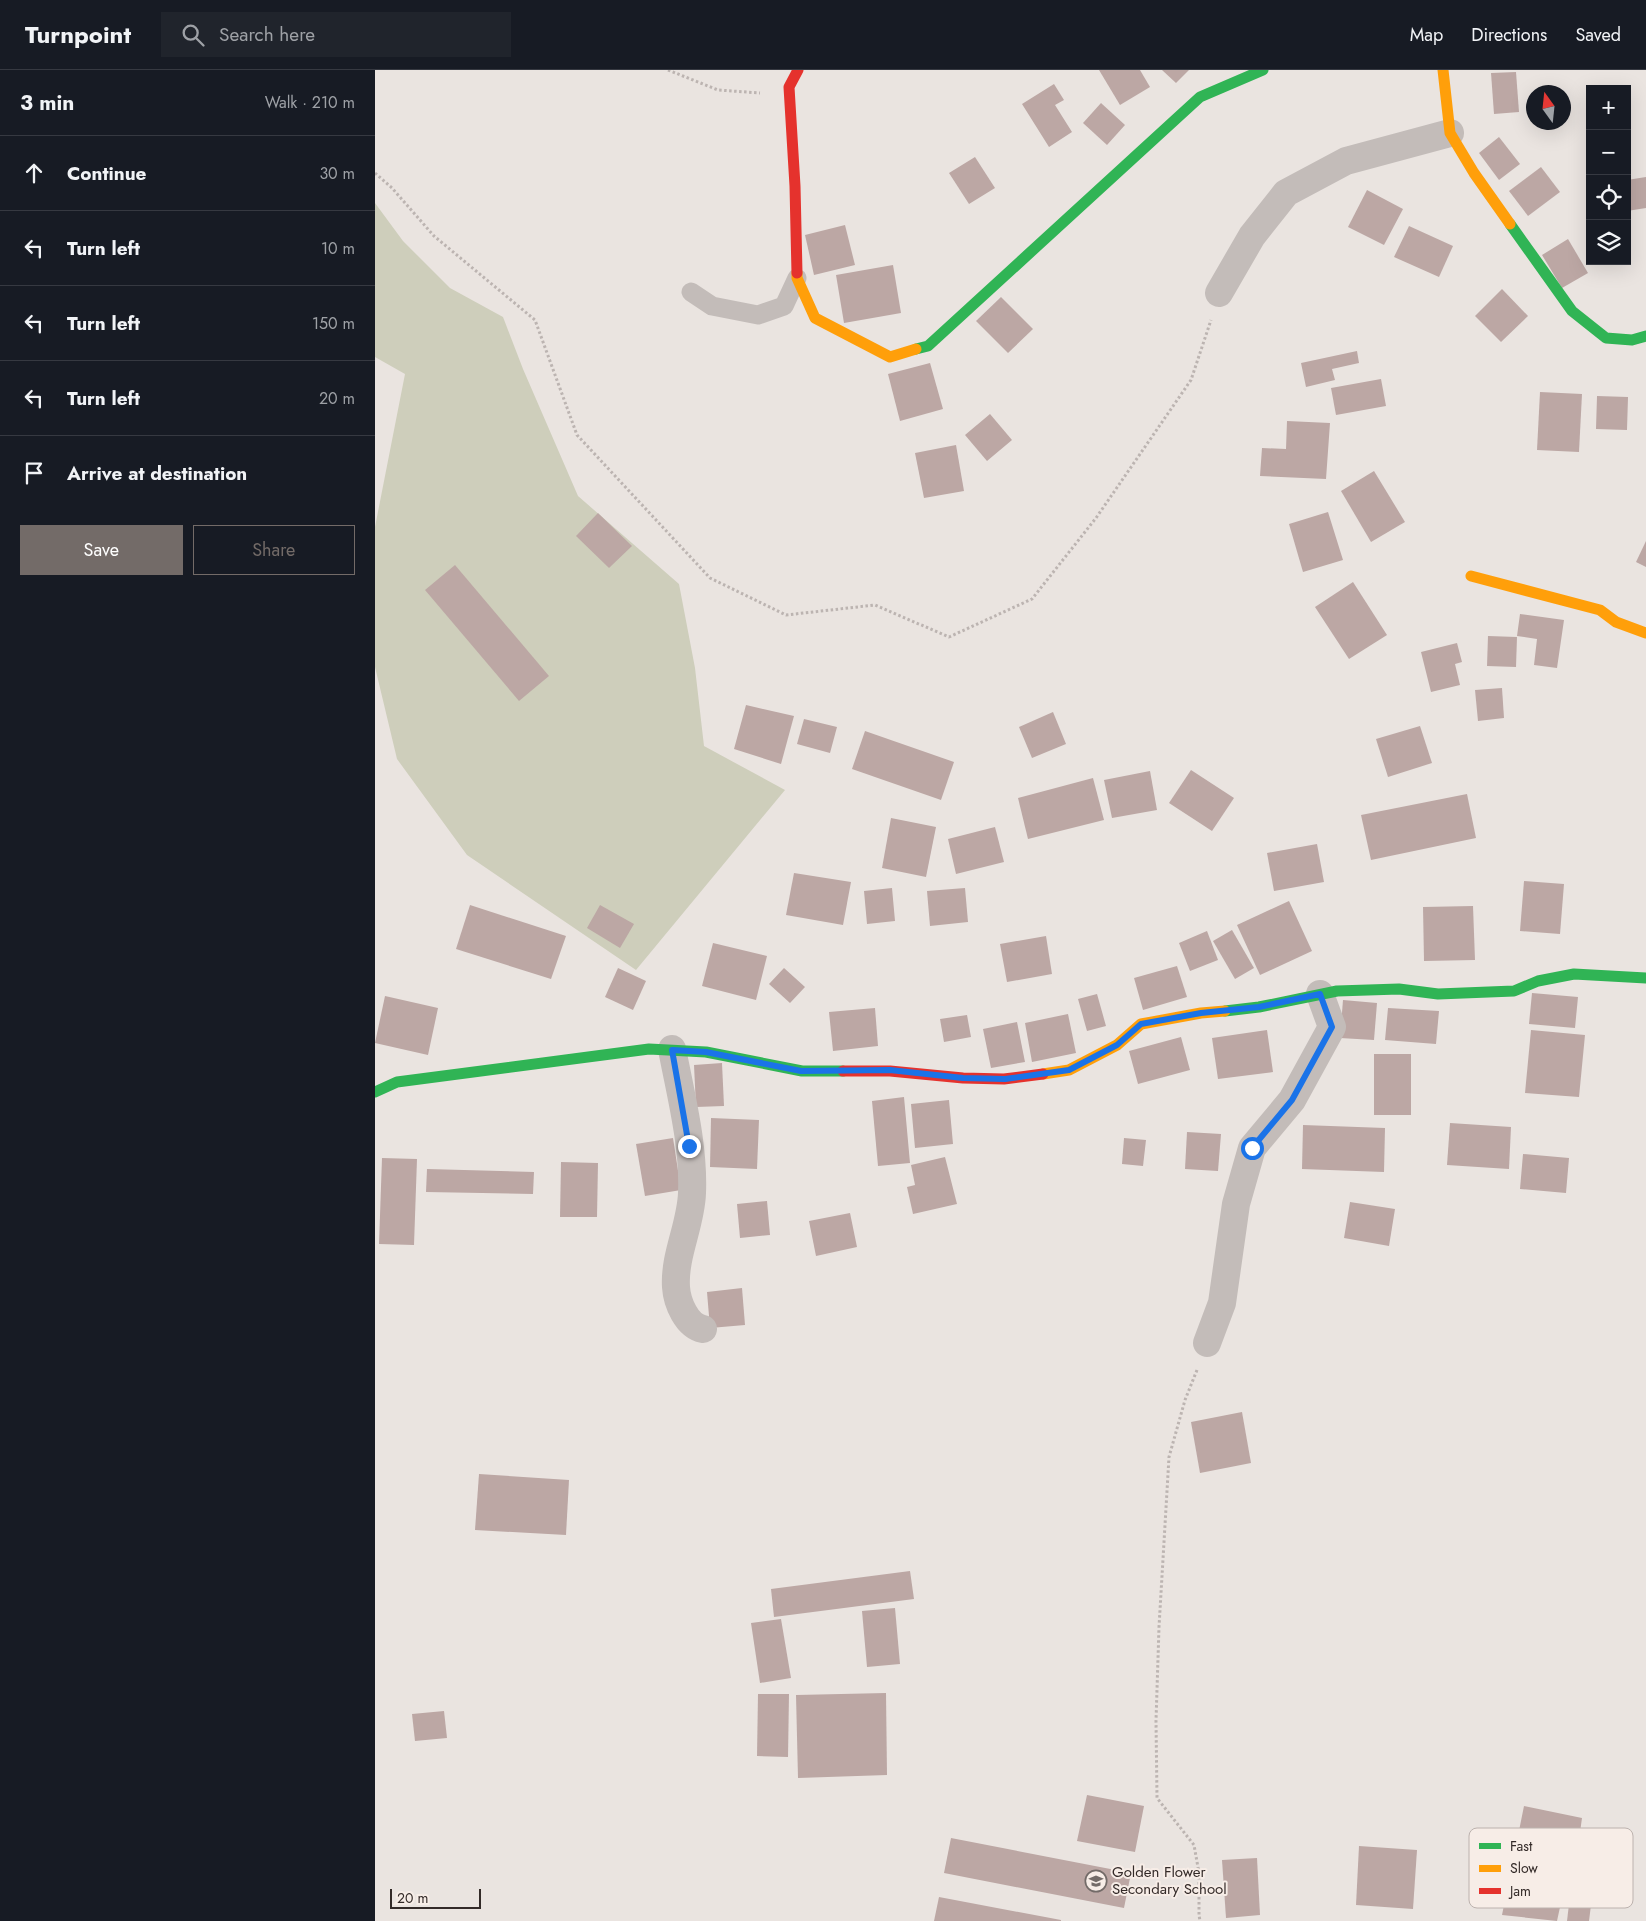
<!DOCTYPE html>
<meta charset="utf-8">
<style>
:root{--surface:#171b24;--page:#20242c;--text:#f1f3f6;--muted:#9ea1a6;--line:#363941;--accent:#736b68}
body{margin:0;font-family:Jost,sans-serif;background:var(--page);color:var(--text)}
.controls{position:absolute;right:15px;top:15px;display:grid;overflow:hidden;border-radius:0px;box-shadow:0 5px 20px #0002}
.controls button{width:45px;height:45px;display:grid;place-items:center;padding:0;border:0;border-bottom:1px solid var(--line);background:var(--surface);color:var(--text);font:25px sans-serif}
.compass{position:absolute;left:1151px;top:15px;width:45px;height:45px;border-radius:50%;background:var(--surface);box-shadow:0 5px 20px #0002;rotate:345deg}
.scale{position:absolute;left:15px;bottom:12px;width:91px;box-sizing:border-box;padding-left:5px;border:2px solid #332a28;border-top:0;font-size:14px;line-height:18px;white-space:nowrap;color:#332a28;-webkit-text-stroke:4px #f7ede7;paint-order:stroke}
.stop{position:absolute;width:15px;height:15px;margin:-11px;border:4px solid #1a73e8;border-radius:50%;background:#fff}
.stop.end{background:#1a73e8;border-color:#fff;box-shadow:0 1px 5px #0008}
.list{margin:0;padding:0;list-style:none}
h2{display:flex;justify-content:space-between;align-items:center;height:65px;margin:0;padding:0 20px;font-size:21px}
h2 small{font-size:16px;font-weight:400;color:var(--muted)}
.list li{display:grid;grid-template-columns:32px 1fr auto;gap:15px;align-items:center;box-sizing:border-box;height:75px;padding:0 20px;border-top:1px solid var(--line)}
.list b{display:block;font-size:19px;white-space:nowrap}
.list em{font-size:16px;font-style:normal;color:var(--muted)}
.actions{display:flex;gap:10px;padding:15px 20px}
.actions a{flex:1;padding:11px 0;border:1px solid var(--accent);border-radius:0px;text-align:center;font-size:18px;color:var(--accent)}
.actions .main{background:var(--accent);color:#fff}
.icon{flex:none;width:28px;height:28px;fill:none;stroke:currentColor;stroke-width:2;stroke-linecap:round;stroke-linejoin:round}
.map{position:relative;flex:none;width:1271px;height:1851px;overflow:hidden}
header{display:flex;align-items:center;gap:30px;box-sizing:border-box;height:70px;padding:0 25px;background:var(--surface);border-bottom:1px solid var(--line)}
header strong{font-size:24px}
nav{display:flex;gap:28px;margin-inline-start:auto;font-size:18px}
.search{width:350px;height:45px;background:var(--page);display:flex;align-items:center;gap:12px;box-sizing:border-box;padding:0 18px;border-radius:0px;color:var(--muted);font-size:19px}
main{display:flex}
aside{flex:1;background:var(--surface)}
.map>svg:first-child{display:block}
.green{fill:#cecebb}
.building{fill:#bca7a4}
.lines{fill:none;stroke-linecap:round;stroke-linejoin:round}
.path{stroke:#bcb4b1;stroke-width:3;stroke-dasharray:2.5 2.5;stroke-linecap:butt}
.lane{stroke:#c3bcb9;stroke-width:19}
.street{stroke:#c3bcb9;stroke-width:28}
.fast{stroke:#30b455;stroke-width:11}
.slow{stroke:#ff9f0a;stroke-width:11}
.jam{stroke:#e5322d;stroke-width:11}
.route{stroke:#1a73e8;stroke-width:6}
.labels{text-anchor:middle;stroke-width:4;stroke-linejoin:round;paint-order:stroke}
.poi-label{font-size:15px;fill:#332a28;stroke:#f7ede7;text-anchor:start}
.key{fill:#f7ede7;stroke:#bcb2ae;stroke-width:1}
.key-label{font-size:14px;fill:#332a28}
</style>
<header>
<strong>Turnpoint</strong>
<div class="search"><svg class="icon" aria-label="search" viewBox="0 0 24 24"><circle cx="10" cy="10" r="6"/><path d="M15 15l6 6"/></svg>Search here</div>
<nav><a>Map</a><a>Directions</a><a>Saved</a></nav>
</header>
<main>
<aside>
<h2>3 min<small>Walk · 210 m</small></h2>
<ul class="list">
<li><svg class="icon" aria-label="ahead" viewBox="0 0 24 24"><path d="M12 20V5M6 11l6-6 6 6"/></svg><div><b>Continue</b></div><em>30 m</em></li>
<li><svg class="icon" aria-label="left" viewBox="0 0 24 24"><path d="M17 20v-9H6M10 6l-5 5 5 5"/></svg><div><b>Turn left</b></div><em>10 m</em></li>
<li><svg class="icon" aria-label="left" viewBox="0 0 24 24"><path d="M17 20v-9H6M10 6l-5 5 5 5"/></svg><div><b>Turn left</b></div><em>150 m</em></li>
<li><svg class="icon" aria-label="left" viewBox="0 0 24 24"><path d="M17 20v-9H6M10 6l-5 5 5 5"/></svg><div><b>Turn left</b></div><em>20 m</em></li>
<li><svg class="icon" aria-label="arrive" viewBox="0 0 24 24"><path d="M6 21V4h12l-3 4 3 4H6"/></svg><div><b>Arrive at destination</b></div></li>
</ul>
<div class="actions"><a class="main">Save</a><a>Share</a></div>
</aside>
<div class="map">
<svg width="1271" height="1851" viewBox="0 0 1271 1851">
<rect width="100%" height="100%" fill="#eae4e0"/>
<path class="green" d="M0 133 28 171 75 218 128 247 148 299 203 426 304 514 320 598 329 676 410 720 261 900 92 785 22 689 0 597V457L30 304 0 287Z"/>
<g class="building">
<path d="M724 0H765L775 17 745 35Z"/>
<path d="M787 0H814L801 13Z"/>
<path d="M1141 2 1144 42 1119 44 1116 3Z"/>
<path d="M679 14 689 30 680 35 697 62 674 77 647 34Z"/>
<path d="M726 33 750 55 732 75 708 53Z"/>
<path d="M1124 67 1145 94 1124 110 1104 83Z"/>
<path d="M600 87 620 118 594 134 574 103Z"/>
<path d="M1166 97 1185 122 1153 146 1134 121Z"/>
<path d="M1271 107V138L1252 141V110Z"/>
<path d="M992 120 1028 139 1009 175 973 157Z"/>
<path d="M470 155 480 195 439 205 430 165Z"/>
<path d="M1034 156 1078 176 1064 207 1019 187Z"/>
<path d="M1193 169 1213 203 1187 218 1167 185Z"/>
<path d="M518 195 526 243 469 253 461 205Z"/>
<path d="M1127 219 1153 246 1126 272 1100 246Z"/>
<path d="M626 227 658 259 633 283 601 251Z"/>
<path d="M982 281 984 293 957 299 960 310 931 317 926 293Z"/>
<path d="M555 293 568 339 525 351 513 304Z"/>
<path d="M1006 309 1011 336 961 345 956 318Z"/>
<path d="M1165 322 1207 324 1204 382 1162 380Z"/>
<path d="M1222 326 1253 327 1252 360 1221 359Z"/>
<path d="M615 344 637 370 612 391 590 365Z"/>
<path d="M912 351 955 353 951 409 885 406 887 378 911 379Z"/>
<path d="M581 375 589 421 549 428 540 383Z"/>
<path d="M999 401 1030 452 996 472 966 421Z"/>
<path d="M953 442 968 490 928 502 914 454Z"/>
<path d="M223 443 257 476 234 498 201 466Z"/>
<path d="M1271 471V497L1261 492Z"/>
<path d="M80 495 174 606 144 631 50 520Z"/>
<path d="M978 512 1012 565 974 589 940 537Z"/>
<path d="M1145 544 1189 550 1182 598 1159 595 1162 569 1142 566Z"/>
<path d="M1113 566 1142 567 1141 597 1112 596Z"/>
<path d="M1082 573 1087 592 1080 594 1085 615 1056 622 1046 582Z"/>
<path d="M1127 618 1129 648 1103 651 1100 620Z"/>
<path d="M371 635 419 646 406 694 359 679Z"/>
<path d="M678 642 691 674 657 688 644 657Z"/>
<path d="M429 649 462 657 455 683 422 674Z"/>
<path d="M1045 656 1057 693 1013 707 1001 669Z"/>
<path d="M490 661 579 692 566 730 477 699Z"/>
<path d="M816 700 859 728 837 761 794 733Z"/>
<path d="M775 701 782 740 737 748 729 710Z"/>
<path d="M718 708 729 750 653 769 643 728Z"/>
<path d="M1092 724 1101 768 996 790 986 745Z"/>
<path d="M516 748 561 757 551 807 507 798Z"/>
<path d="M620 757 629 792 581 804 573 769Z"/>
<path d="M942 774 949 812 899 821 892 783Z"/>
<path d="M419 803 476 812 468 855 411 845Z"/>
<path d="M1149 811 1189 814 1185 864 1145 861Z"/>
<path d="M517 818 520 851 492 854 489 821Z"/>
<path d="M590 818 593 852 555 856 552 821Z"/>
<path d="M914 831 937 881 885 905 862 855Z"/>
<path d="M95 835 191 866 176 909 81 879Z"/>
<path d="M225 835 259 854 245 878 212 858Z"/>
<path d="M1098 836 1100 890 1049 891 1048 837Z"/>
<path d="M857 860 879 898 860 909 838 871Z"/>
<path d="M832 861 843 890 815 901 804 873Z"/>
<path d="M671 866 677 904 632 912 625 874Z"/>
<path d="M338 873 392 886 381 930 327 916Z"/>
<path d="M802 896 812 927 768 940 759 908Z"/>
<path d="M243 898 271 911 258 940 230 927Z"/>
<path d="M409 898 430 917 415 933 394 914Z"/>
<path d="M1157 923 1203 927 1200 958 1154 954Z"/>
<path d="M722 924 731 956 712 961 703 929Z"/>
<path d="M10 926 63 938 53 985 0 973Z"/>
<path d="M968 930 1002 933 999 970 965 968Z"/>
<path d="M500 938 503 976 458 981 454 942Z"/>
<path d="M1013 938 1064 941 1061 974 1010 970Z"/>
<path d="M693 944 701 983 657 992 650 953Z"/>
<path d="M592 945 596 967 569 972 565 949Z"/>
<path d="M642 952 650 992 616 998 608 959Z"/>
<path d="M892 960 898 1002 843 1009 837 968Z"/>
<path d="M1156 960 1210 965 1204 1027 1150 1023Z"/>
<path d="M806 967 815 1000 763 1014 754 981Z"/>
<rect x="999" y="984" width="37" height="61"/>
<path d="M347 993 349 1036 321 1037 319 995Z"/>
<path d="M529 1027 535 1093 503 1096 497 1031Z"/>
<path d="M574 1030 578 1074 540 1078 536 1034Z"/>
<path d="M336 1048 384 1050 382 1099 335 1097Z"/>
<path d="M1075 1053 1136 1057 1134 1099 1072 1095Z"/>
<path d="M928 1055 1010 1058 1009 1102 927 1099Z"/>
<path d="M812 1062 846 1064 843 1101 810 1099Z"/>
<path d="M298 1068 306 1120 270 1126 261 1074Z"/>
<path d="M749 1068 771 1070 768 1096 747 1094Z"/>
<path d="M1148 1084 1194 1088 1191 1123 1145 1119Z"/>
<path d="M570 1087 582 1134 538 1144 532 1117 540 1115 536 1095Z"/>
<path d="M7 1088 42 1089 39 1175 4 1174Z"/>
<path d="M186 1092 223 1093 222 1147H185Z"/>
<path d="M52 1099 159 1102 158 1124 51 1122Z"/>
<path d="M392 1131 395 1165 365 1168 362 1134Z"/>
<path d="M975 1132 1020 1139 1014 1176 969 1168Z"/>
<path d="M475 1143 482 1177 441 1186 434 1151Z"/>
<path d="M367 1218 370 1255 335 1258 332 1222Z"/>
<path d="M867 1342 876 1393 825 1403 816 1352Z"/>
<path d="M104 1404 194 1410 191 1465 100 1460Z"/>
<path d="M535 1501 539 1529 399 1547 396 1519Z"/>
<path d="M520 1538 525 1594 492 1597 487 1541Z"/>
<path d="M406 1549 416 1608 385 1613 376 1553Z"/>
<path d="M511 1623 512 1705 423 1708 421 1625Z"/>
<path d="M383 1624H414L413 1687 382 1686Z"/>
<path d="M69 1641 72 1668 40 1671 37 1644Z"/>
<path d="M712 1725 769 1736 760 1782 702 1771Z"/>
<path d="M1149 1736 1207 1748 1201 1791 1167 1797 1165 1811 1190 1814 1182 1851 1127 1845Z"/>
<path d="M576 1768 756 1803 749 1838 569 1803Z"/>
<path d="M984 1776 1042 1780 1038 1839 981 1835Z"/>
<path d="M882 1788 885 1845 851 1848 847 1790Z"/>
<path d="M1197 1809 1219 1811 1214 1851H1192Z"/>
<path d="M564 1827 686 1850V1851H559Z"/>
</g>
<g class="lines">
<g class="path">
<path d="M293 0 343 20 385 23"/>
<path d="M0 103 17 118 59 166 160 250 202 365 335 508 411 545 500 535 574 567 657 529 721 448 816 310 836 250"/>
<path d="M822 1300 810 1330 794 1387 784 1557 781 1651 782 1728 819 1775 824 1803V1845L825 1851"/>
</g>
<path class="lane" d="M316 222 337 236 383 245 409 236 422 208"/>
<g class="street">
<path d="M844 223 877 166 911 123 971 91 1075 63"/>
<path d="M297 979C306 1026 319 1076 317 1123 316 1155 299 1185 301 1217 302 1233 312 1256 328 1259"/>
<path d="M832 1273 847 1233 861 1134 877 1078 917 1030 957 957 945 924"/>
</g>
<g class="fast">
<path d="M1135 154 1197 241 1231 268 1257 270 1271 266"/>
<path d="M541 279 553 276 825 27 888 0"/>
<path d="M850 941 884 937 962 921 1024 919 1063 924 1139 921 1163 911 1199 904 1271 908"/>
<path d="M0 1022 22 1012 274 979 331 982 427 1001H468"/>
</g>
<g class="slow">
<path d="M1068 0 1075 63 1099 103 1135 154"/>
<path d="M422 203V208L440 248 515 287 541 279"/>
<path d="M1096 506 1225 540 1241 552 1271 563"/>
<path d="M668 1004 694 1000 742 975 766 954 826 943 850 941"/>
</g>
<g class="jam">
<path d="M422 203 420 116 414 17 423 0"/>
<path d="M468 1001H515L588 1008 629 1009 668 1004"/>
</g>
</g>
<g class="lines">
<path class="route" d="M314 1076 297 980 331 982 426 1001 515 1000 588 1008 630 1009 694 1000 742 975 766 954 826 943 884 937 945 924 957 957 917 1030 877 1078"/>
</g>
<defs>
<g id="school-ring" transform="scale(1.125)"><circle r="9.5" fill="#f7ede7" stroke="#736b68" stroke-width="1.5"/><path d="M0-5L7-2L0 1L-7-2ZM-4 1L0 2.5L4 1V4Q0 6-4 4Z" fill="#736b68"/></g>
</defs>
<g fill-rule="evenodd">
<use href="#school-ring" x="721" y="1811"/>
</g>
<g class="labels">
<g class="poi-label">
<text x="737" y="1807">Golden Flower<tspan x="737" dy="17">Secondary School</tspan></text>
</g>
</g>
<rect x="1094" y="1758" width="164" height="80" rx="8" class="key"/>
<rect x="1104" y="1773" width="22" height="6" fill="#30b455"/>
<rect x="1104" y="1795" width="22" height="7" fill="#ff9f0a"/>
<rect x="1104" y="1818" width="22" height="6" fill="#e5322d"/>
<g class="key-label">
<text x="1135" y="1781">Fast</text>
<text x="1135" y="1803">Slow</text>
<text x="1135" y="1826">Jam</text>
</g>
</svg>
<div class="controls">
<button>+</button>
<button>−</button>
<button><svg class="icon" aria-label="locate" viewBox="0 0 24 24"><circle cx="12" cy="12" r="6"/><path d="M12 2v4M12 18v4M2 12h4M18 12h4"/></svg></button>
<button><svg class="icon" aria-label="layers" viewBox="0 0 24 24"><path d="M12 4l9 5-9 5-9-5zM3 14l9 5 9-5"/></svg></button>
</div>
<svg class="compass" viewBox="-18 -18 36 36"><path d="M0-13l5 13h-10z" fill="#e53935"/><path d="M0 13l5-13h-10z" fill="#9ea1a6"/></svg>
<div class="scale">20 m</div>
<div class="stop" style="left:877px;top:1078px"></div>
<div class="stop end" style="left:314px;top:1076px"></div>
</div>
</main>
